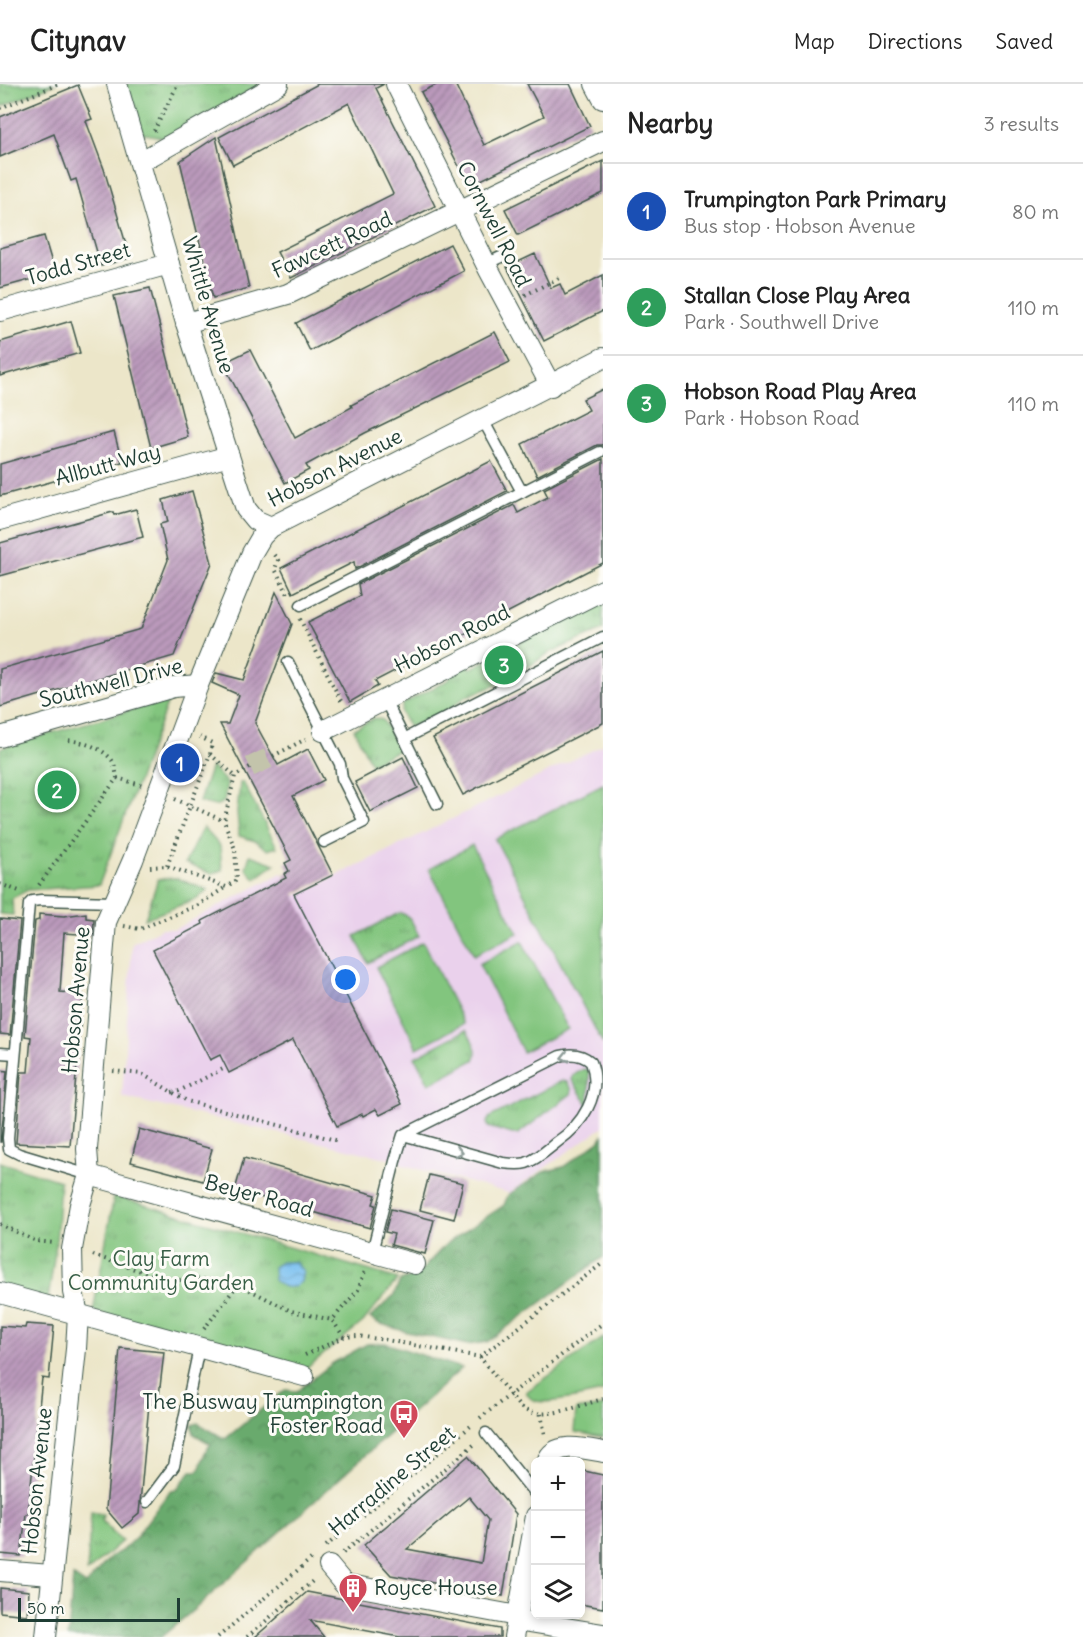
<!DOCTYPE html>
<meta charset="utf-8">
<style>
:root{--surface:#fff;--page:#f6f6f6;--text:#222;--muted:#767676;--line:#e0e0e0;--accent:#1a73e8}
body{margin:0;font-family:Delius,sans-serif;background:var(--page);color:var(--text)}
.controls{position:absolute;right:18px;bottom:18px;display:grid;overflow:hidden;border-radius:9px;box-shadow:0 3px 9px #0003}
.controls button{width:54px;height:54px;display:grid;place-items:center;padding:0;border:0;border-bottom:2px solid var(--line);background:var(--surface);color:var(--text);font:30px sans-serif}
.scale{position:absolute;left:18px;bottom:15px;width:162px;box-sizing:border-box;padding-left:6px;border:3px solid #1f3d34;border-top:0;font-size:16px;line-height:21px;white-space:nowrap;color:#1f3d34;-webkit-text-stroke:4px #fdfcf7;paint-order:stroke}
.you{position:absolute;left:346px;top:896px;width:21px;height:21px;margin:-15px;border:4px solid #fff;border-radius:50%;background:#1a73e8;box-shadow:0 0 0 9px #1a73e833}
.badge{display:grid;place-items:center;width:39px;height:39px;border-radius:50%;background:var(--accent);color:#fff;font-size:20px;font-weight:700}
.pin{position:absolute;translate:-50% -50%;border:3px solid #fff;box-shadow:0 2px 6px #0006}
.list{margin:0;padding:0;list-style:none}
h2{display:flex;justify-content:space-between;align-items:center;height:78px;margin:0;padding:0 24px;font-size:26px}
h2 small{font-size:20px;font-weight:400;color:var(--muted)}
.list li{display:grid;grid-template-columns:39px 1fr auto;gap:18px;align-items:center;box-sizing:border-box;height:96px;padding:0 24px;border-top:2px solid var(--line)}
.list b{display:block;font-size:22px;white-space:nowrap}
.list p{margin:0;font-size:20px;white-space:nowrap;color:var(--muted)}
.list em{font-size:20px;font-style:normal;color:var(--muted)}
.icon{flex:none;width:33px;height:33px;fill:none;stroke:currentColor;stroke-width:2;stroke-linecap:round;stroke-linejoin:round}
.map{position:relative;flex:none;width:603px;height:1553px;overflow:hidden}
header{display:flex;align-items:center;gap:36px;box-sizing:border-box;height:84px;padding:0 30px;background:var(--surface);border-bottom:2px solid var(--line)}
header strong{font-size:28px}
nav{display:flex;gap:33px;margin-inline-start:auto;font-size:21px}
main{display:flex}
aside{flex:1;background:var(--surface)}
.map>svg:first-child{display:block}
.built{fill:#ead1ec}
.grass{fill:url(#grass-tufts);stroke:#508159;stroke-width:1.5}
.forest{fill:url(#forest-crowns);stroke:#447450;stroke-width:1.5}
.garden{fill:#82c57e;stroke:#508159;stroke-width:1.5}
.water{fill:url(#water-waves);stroke:#4c7e92;stroke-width:1.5}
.building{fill:url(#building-hatch);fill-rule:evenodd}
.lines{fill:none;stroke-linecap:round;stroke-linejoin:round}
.street-tunnel{stroke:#c3c4ab;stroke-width:20;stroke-dasharray:20 10;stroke-linecap:butt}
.lane-casing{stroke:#3e564a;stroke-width:13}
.street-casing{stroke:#3e564a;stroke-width:22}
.path{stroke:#3e564a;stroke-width:4;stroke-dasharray:1.5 4.5;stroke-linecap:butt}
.lane{stroke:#fff;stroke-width:10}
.street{stroke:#fff;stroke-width:20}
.oneway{stroke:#8f9e9a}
.labels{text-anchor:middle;stroke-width:6;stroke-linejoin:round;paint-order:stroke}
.street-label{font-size:21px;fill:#1f3d34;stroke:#fdfcf7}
.park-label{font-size:21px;fill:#385f46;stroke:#fdfcf7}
.poi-label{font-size:21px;fill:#1f3d34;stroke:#fdfcf7;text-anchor:end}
</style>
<header>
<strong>Citynav</strong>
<nav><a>Map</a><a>Directions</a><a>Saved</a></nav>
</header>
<main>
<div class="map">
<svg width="603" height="1553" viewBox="0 0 603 1553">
<defs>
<pattern id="grass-tufts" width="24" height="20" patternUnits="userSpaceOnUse" patternTransform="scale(1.5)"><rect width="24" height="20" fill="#82c57e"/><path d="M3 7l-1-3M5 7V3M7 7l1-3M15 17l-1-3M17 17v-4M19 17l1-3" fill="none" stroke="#6aa168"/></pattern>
<pattern id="forest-crowns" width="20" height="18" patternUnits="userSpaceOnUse" patternTransform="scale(1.5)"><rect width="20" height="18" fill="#69aa6d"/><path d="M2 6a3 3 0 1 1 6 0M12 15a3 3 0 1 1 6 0" fill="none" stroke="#568c5a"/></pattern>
<pattern id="water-waves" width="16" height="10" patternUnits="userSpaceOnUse" patternTransform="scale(1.5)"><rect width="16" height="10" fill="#78bff0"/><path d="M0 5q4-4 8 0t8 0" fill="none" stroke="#629cc3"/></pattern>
<pattern id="building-hatch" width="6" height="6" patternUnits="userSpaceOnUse" patternTransform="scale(1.5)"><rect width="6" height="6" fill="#bb9abc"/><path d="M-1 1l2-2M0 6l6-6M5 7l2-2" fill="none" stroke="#977f9a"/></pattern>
</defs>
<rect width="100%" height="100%" fill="#fdfcf7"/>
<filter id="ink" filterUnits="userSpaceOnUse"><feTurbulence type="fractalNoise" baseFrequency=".0167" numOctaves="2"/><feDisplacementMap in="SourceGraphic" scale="12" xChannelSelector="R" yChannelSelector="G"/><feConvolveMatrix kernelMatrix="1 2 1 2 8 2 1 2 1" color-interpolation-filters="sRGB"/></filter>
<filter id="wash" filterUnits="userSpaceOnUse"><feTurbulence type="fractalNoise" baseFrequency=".008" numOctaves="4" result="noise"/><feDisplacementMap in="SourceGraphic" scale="24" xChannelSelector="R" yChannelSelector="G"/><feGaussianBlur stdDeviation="1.35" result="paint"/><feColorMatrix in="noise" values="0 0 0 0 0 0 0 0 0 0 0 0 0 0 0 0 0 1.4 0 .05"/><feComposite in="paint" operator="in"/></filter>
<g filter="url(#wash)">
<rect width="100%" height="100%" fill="#ece6c9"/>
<path class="built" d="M603 661V1043L509 1109 404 1081 395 1076 122 1013 132 859 161 845H175L282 789 295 812Z"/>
<g class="grass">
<path d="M0 0H55L0 23Z"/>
<path d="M125 0H263L165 54 137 48Z"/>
<path d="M603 515V546L549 569 506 597 465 613 446 628 409 643 401 628 403 620 450 595V586L466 577 470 585Z"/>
<path d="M169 615 99 801 28 806 12 814 13 831 0 830V664Z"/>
<path d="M374 634 383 636 399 666 371 680 354 645Z"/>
<path d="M211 682 227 699 224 718 215 722 199 718Z"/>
<path d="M243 698 277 763 268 766 255 757 239 752 237 728 240 699Z"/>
<path d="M203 743 220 762 222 786 212 790 185 779Z"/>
<path d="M250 771 275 780 255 795 246 784Z"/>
<path d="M176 794 208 806 196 815 145 835 158 795Z"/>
<path d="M399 829C411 830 414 843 419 852L368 879 355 852Z"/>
<path d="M466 946C471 955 480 966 474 976L429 1000 415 973Z"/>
<path d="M584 985 589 986V1022L572 996 573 991Z"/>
<path d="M562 997 567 998 572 1006 571 1010 518 1050H512L488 1043 487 1038 490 1033Z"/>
<path d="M0 1078 60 1097 56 1160 48 1216 0 1204Z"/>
<path d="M114 1112 398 1195 363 1238 302 1288 93 1228Z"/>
<path d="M91 1428 103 1430 102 1437 122 1457 87 1488Z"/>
</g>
<g class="forest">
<path d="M603 1051V1173L487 1258 468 1261 407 1248 378 1239 370 1234 394 1211 400 1197 417 1191 446 1160 504 1121 508 1111 543 1088 563 1083 599 1057Z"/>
<path d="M385 1259 462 1284 196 1524 161 1553H68L73 1492 86 1501 111 1472 121 1467 135 1454 169 1408 177 1405 191 1387H198C205 1376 200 1372 211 1360L194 1350 192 1341 198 1339 225 1355 285 1306 297 1307 333 1279 367 1260Z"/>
</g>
<g class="garden">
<path d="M603 700V960L495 755Z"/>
<path d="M472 761 518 849 474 871 429 785Z"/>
<path d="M522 857 568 945 523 968 479 880Z"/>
<path d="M423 858 464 940 417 964 376 883Z"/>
<path d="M603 1254V1308C588 1311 549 1321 536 1317 531 1316 528 1312 526 1308Z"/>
<path d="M603 1322V1353L574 1348 576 1326Z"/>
</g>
<path class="water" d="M281 1178H295L303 1187 301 1198C290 1206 284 1205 274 1196L273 1183Z"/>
<g id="blocks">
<g class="building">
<path d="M318 0H384L376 4 435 122 291 194 277 168 393 110 349 19 233 81 219 53Z"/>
<path d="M438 0H455L484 61 544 32 527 0H570L590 42 469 102 421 8Z"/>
<path d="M78 1 92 35 86 37 104 85 130 174 101 182 76 95 71 97 54 50 0 73V33Z"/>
<path d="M216 53 249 204 213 214 180 77Z"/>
<path d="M603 77V109L518 151 505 125Z"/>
<path d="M44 152 55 189 0 204V164Z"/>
<path d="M450 160 464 187 310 267 296 239Z"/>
<path d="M535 170 551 204 560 200 565 211 603 191V227L544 257 507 183Z"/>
<path d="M150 204 188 353 151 364 114 212Z"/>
<path d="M71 237 80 269 0 292V258Z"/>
<path d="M495 248 510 278 365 349 306 381 309 386 285 399 223 279 250 266 295 354 352 323 351 321Z"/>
<path d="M603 305V361H597L537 392 522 360 589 326 583 315Z"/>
<path d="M114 348 122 378 0 412V380Z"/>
<path d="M603 375V479L375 597 378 602 350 618 308 538 360 512 358 500 514 421 518 429 548 413 544 405Z"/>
<path d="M491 377 507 407 355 485 354 478 293 509 281 484Z"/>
<path d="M192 407 212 479 174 572 0 623V585L141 545 168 476 160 440 168 438 163 416Z"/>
<path d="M136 425 143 453 0 492V459L113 428 114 431Z"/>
<path d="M276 508 292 540 255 639 278 681 308 665 324 696 293 712 333 791 294 810 402 1020 380 1031 376 1025 363 1032 362 1030 337 1042 293 956 229 989 220 971 210 976 153 866 203 840 202 837 286 794 284 790 289 787 285 779 291 776 220 640H228L239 611 212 599 216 589 244 596Z"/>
<path d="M603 567V639L463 711 433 654Z"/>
<path d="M403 673 418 704 370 728 355 698Z"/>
<path d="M86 829V834L94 835 93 851 64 849 60 908 83 910 70 1062 16 1059 21 988H28L31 953 25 952 35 837 39 836V830L64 832Z"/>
<path d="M0 835 20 837 10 951 0 950Z"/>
<path d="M0 986 7 987 1 1058H0Z"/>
<path d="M139 1045 212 1065 203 1097 131 1078Z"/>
<path d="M244 1074 376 1111 373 1120 376 1121 370 1144 235 1106Z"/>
<path d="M429 1091 463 1099 454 1135 420 1126Z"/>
<path d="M391 1125 434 1136 425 1170 391 1161 394 1150 385 1148Z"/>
<path d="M26 1240 54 1242 49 1295 42 1294 28 1430H26L21 1472 0 1470V1242L25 1244Z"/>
<path d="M120 1264 164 1268 158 1321 149 1320 139 1430 122 1444 106 1425Z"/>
<path d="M468 1372 516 1430 503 1512 391 1491 364 1461ZM469 1413 488 1436 481 1479 407 1465Z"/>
<path d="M580 1386 603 1391V1524L580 1520Z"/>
<path d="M0 1504 29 1507 27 1531 0 1528Z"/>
<path d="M307 1508 500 1545V1553H400L310 1536 324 1553H255Z"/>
</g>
</g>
</g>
<g filter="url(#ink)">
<use href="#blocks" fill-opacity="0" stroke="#3e564a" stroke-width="1.5"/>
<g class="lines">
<path class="street-tunnel" d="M250 683 273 672"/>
<g class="lane-casing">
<g id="lane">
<path d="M486 180 503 172"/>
<path d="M483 336 522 408"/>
<path d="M301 521 600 368"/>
<path d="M288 578 340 680 342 694 364 738 324 758"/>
<path d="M385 616 437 720"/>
<path d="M404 655 603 553"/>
<path d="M0 969 15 970"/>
<path d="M89 1091 19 1070 9 1065 8 1054 29 820 32 817 41 816 114 818"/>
<path d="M372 1168 395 1077 403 1051 560 972C572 969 582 970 591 978 603 1010 582 1041 557 1058 548 1065 538 1075 526 1079 519 1081 511 1080 503 1079L403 1051"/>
<path d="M486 1349 536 1411"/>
<path d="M147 1418 174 1382 199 1264"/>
</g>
</g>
<g class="street-casing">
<g id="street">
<path d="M117 0 186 239 246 425 255 436 271 443"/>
<path d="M396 0 489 186 551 302"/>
<path d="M595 0 603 15"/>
<path d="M140 78 278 0"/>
<path d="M0 227 169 180"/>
<path d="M186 239 288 210 603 57"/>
<path d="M0 436 229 372"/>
<path d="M323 647 603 506"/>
<path d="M0 653 174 603 198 601"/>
<path d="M89 1091 415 1180"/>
<path d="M0 1209 304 1292"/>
<path d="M547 1378C554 1356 587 1365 603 1368"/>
<path d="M329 1482 344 1500 517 1532"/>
<path d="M0 1487 51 1491"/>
<path d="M517 1536 603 1550"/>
<path d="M46 1553 76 1265 78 1230 73 1208 72 1165 80 1121 89 1091 87 1065 106 838 133 776 198 601 252 469 262 452 271 443 603 274"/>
<path d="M514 1553 536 1432"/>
</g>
</g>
<g class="path">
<path d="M0 24 59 0"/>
<path d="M154 47 178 0"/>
<path d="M525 211 561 193"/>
<path d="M274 471 278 476 275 485 289 512"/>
<path d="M300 535 341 617"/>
<path d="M210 670 235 692"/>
<path d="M273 672 306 655"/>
<path d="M117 694 141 701"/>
<path d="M175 715 224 737"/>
<path d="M167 782 210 670 212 659 200 653"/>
<path d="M150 783 167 782 226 803 237 796 235 765 224 737 235 692 250 683"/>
<path d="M0 800 19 807"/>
<path d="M39 801 117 694C116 688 115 679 111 675 101 663 81 657 66 656"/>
<path d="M124 842 140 845 198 821 226 803"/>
<path d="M113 987 142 990 187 1017 339 1057"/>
<path d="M172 1008 179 1007 223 985"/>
<path d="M0 1140 36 1157 54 1159"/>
<path d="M93 1171 149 1190 179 1196 202 1195 238 1200 291 1227 332 1236"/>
<path d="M204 1245 238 1200"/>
<path d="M344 1253 332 1236 358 1206 365 1187"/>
<path d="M305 1271 344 1253 357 1252 386 1256 480 1273 519 1322C539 1340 580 1321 603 1315"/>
<path d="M480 1273 603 1179"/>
<path d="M541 1330 545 1351"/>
<path d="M480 1334 603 1239"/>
<path d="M326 1462 472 1341"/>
<path d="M343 1469 476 1359"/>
<path d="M218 1553 311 1475"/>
<path d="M247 1553 314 1496 313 1495"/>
</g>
<use href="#lane" class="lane"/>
<use href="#street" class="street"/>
</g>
<defs><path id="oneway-chevron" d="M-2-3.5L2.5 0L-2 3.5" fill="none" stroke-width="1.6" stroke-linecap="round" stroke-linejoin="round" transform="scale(1.5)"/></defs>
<g class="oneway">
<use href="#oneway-chevron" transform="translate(565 973) rotate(167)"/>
<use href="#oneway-chevron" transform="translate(459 1068) rotate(14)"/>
</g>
</g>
<defs>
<g id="bus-pin" transform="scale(1.5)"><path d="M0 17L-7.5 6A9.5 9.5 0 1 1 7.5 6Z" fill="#d1495b" stroke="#fdfcf7"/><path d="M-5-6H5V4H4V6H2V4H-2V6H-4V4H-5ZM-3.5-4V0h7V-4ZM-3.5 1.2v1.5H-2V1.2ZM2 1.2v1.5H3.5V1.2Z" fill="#fff"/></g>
<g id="building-pin" transform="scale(1.5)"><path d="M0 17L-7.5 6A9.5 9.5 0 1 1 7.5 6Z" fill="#d1495b" stroke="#fdfcf7"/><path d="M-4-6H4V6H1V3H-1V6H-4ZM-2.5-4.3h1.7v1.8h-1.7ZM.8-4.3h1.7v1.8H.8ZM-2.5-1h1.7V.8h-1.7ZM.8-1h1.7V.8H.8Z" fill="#fff"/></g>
</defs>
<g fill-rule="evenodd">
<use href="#bus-pin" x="404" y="1330"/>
<use href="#building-pin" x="353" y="1504"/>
</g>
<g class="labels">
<g class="street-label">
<text transform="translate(494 140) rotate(63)" y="7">Cornwell Road</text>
<text transform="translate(332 161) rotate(-25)" y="7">Fawcett Road</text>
<text transform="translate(78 180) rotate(-16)" y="7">Todd Street</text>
<text transform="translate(208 221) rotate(74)" y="7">Whittle Avenue</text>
<text transform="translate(108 381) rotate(-15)" y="7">Allbutt Way</text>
<text transform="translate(335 384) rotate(-27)" y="7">Hobson Avenue</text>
<text transform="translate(452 555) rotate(-27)" y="7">Hobson Road</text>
<text transform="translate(111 599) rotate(-14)" y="7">Southwell Drive</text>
<text transform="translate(76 916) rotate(-85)" y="7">Hobson Avenue</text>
<text transform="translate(259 1112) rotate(15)" y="7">Beyer Road</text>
<text transform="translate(37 1397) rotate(-84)" y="7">Hobson Avenue</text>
<text transform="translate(392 1397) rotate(-40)" y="7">Harradine Street</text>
</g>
<g class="park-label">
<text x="161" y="1182">Clay Farm<tspan x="161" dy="24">Community Garden</tspan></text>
</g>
<g class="poi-label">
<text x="383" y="1325">The Busway Trumpington<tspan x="383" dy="24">Foster Road</tspan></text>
<text x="374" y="1511" text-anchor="start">Royce House</text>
</g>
</g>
</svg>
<div class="controls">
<button>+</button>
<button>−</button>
<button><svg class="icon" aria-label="layers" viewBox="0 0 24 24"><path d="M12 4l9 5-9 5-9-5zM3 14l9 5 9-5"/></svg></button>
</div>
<div class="scale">50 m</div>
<div class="you"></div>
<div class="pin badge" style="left:180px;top:679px;background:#1a4fb4">1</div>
<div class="pin badge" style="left:57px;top:706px;background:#2e9e5b">2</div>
<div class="pin badge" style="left:504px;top:581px;background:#2e9e5b">3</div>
</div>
<aside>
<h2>Nearby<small>3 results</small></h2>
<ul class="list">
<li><span class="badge" style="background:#1a4fb4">1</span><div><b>Trumpington Park Primary</b><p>Bus stop · Hobson Avenue</p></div><em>80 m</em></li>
<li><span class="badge" style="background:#2e9e5b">2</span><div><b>Stallan Close Play Area</b><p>Park · Southwell Drive</p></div><em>110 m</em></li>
<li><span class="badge" style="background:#2e9e5b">3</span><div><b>Hobson Road Play Area</b><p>Park · Hobson Road</p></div><em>110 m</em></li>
</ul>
</aside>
</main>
